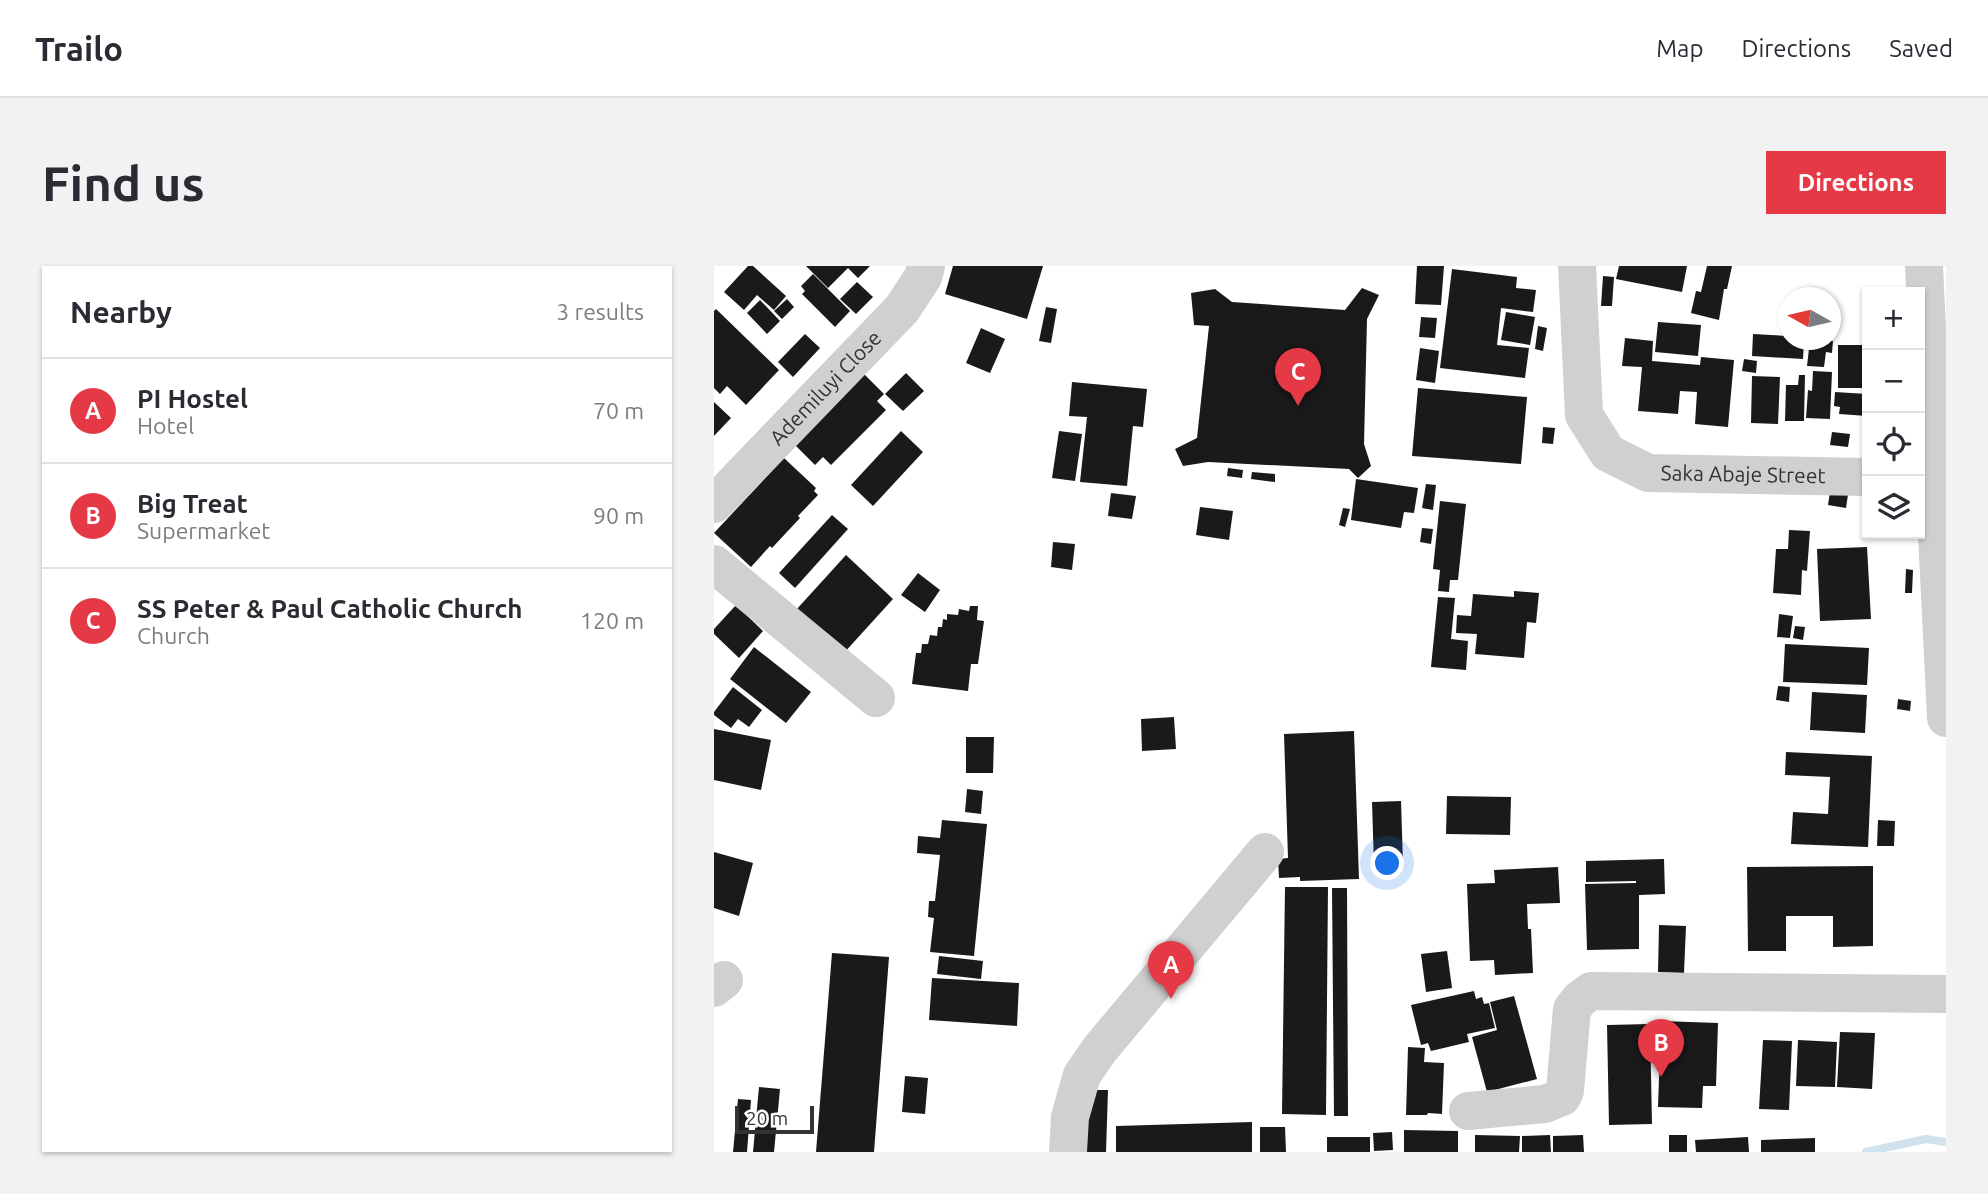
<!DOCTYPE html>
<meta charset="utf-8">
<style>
:root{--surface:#fff;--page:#f2f2f3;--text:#2b2b33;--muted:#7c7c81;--line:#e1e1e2;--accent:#e63946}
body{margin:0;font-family:Ubuntu,sans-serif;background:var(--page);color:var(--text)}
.controls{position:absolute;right:21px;top:21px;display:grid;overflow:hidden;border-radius:0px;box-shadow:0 2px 5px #0004}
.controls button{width:63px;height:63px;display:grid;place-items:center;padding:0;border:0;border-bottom:2px solid var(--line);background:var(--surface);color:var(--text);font:35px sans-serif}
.compass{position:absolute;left:1064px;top:21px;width:63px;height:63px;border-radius:50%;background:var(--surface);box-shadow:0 2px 5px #0004;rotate:278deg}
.scale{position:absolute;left:21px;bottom:18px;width:79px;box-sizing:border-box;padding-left:7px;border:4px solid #333;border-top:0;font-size:19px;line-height:24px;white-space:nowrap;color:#333;-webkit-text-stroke:5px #fff;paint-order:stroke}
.you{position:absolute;left:674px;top:598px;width:24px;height:24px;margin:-18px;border:5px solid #fff;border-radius:50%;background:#1a73e8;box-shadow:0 0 0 10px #1a73e833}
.badge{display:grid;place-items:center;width:46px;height:46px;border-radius:50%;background:var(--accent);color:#fff;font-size:23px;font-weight:700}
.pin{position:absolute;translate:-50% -58px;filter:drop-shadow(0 2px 4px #0008)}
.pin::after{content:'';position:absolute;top:37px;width:24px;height:21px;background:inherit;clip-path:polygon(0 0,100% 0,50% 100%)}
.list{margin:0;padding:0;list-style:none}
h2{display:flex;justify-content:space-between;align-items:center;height:91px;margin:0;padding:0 28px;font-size:30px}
h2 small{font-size:23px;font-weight:400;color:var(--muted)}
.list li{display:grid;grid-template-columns:46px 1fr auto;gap:21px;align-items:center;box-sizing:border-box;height:105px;padding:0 28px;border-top:2px solid var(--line)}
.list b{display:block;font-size:26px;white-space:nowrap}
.list p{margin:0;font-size:23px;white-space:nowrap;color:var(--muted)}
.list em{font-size:23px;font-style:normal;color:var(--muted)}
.icon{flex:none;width:38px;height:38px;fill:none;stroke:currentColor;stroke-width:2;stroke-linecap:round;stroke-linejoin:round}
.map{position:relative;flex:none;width:1232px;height:886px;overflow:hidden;border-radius:0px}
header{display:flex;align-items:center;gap:42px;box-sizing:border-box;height:98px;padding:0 35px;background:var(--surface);border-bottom:2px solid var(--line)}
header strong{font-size:33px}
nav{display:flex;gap:38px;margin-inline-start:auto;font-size:24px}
.intro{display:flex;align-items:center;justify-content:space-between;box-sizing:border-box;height:168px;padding:0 42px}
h1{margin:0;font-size:49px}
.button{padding:18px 32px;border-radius:0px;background:var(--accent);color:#fff;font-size:24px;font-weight:700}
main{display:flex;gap:42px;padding:0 42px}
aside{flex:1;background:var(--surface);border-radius:0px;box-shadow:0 2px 5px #0004}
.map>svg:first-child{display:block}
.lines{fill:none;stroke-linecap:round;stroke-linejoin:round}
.stream{stroke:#cfe2ee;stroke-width:8}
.building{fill:#1a1a1a}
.minor{stroke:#d0d0d0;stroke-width:38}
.labels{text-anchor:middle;stroke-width:7;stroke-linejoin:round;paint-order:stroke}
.street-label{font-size:21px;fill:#333;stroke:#fff}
</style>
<header>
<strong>Trailo</strong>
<nav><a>Map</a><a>Directions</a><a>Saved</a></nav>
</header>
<div class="intro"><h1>Find us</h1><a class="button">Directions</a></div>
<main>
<aside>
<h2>Nearby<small>3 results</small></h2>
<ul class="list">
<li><span class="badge">A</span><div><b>PI Hostel</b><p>Hotel</p></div><em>70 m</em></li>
<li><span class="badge">B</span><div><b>Big Treat</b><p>Supermarket</p></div><em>90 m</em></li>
<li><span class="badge">C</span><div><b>SS Peter &amp; Paul Catholic Church</b><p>Church</p></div><em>120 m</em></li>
</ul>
</aside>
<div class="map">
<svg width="1232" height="886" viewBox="0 0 1232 886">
<rect width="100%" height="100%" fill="#fff"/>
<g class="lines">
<path class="stream" d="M1152 886 1212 873 1232 876"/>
</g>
<g class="building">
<path d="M34 0H39L72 30 60 44 43 29 30 44 10 26Z"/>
<path d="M92 0H156L144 12 134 2 114 22Z"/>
<path d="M239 0H329L313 53 231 28Z"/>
<path d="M703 0H730L727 39 701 38Z"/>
<path d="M905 0H973L968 26 902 13Z"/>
<path d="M993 0H1018L1013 23H1010L1005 54 977 47 982 25 987 26Z"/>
<path d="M738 3 803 11 802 22 822 24 819 46 787 42 783 79 815 82 811 112 726 102Z"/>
<path d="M99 8 136 45 121 61 88 28 91 25 87 20Z"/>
<path d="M889 10 900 11 898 40H887Z"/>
<path d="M143 16 159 31 142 48 126 33Z"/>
<path d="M648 22 665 29 653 53 650 178 657 200 644 212 635 203 494 196 469 200 461 183 483 172 495 60 480 59 477 27 501 23 518 36 631 44Z"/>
<path d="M73 33 80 41 68 53 60 45Z"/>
<path d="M46 34 66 55 53 68 33 47Z"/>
<path d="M332 41 343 43 337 77 325 75Z"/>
<path d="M2 43 65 104 32 139 13 120 6 128 0 122V45Z"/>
<path d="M792 46 821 51 816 79 787 74Z"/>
<path d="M707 51 723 52 721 72 705 71Z"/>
<path d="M944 56 987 59 984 90 941 86Z"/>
<path d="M824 60 833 62 829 85 821 83Z"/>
<path d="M267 62 291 73 276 107 252 97Z"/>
<path d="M91 68 106 82 79 111 64 96Z"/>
<path d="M1039 68 1074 70V74H1090L1089 93 1038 90Z"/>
<path d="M911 72 939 75 938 95 986 99 987 91 1020 94 1014 161 981 158 983 126 966 125 964 148 924 145 928 101 908 100Z"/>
<path d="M1096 74 1119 75 1118 87 1112 86 1110 101 1093 100Z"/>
<rect x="1124" y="79" width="24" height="43"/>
<path d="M706 82 725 85 721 117 702 114Z"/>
<path d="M1030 93 1043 95 1042 107 1028 105Z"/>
<path d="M144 102 170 128 163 135 172 144 117 199 109 191 101 199 74 172Z"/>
<path d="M1099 105 1118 106 1116 153 1092 152 1094 124 1098 125Z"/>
<path d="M192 107 210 125 189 145 171 128Z"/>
<path d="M1085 109H1091L1090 155H1071L1072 119H1084Z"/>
<path d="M1038 110 1066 111 1064 158 1037 157Z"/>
<path d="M358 116 433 123 429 161 419 160 413 220 366 216 373 151 355 150Z"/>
<path d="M704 122 813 131 807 198 698 190Z"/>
<path d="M1121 126 1153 128V150L1125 148 1126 141 1120 140Z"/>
<path d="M0 136 17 152 0 170Z"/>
<path d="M829 161 841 162 839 178 828 177Z"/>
<path d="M187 165 209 186 159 240 137 219Z"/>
<path d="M345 165 368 168 361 215 338 212Z"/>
<path d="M1118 166 1136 168 1134 181 1116 179Z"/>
<path d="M70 192 102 222 100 225 104 229 84 250 86 252 58 282 56 280 37 301 0 267Z"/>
<path d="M514 202 529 204 528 212 513 210Z"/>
<path d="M538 206 561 208V216L537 213Z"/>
<path d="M642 213 704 222 700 247 690 246 687 262 637 254Z"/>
<path d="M712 218 722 219 719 244 708 242Z"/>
<path d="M1117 219 1135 222 1132 242 1114 239Z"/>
<path d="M397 227 422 230 418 253 394 250Z"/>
<path d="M726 235 752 238 744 314H736L735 326 724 325 726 304 719 303Z"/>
<path d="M486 241 519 245 515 274 482 269Z"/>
<path d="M629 242 636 243 631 261 625 259Z"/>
<path d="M118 249 134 263 81 322 65 307Z"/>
<path d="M708 262 719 263 717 278 706 276Z"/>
<path d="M1075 264 1096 265 1093 305 1088 304 1087 329 1059 327 1062 283H1074Z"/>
<path d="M339 276 361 278 358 304 337 301Z"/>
<path d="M1153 281 1157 353 1106 355 1103 283Z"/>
<path d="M132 289 179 333 129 388 82 344Z"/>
<path d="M1192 303 1199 304 1198 327H1191Z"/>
<path d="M204 307 226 324 211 346 187 329Z"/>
<path d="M800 325 825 327 822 357 813 356 810 392 761 388 763 368 742 367 743 349 757 350 759 328 800 331Z"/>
<path d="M724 331 741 332 737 373 754 375 752 404 717 401Z"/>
<path d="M22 339 49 365 25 392 0 368V363Z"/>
<path d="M256 340H264L263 354 270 355 264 398H257L254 425 198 418 202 387H207L208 378H214L216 369 223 370 224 361H228L229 353 233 354V348L244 349 245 343 255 345Z"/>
<path d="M1065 348 1079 350 1076 372 1063 371Z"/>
<path d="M1081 360 1091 361 1089 374 1079 372Z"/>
<path d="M1071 378 1155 382 1153 419 1069 416Z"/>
<path d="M40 381 97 426 72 457 16 413Z"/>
<path d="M1064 420 1076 421 1075 436 1062 434Z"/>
<path d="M19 421 48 444 35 461 24 453 17 462 0 449V446Z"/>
<path d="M1098 426 1153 429 1151 467 1096 464Z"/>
<path d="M1184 433 1197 435 1196 445 1183 443Z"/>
<path d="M460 451 462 483 428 485 427 453Z"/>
<path d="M0 463 57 474 47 524 0 514Z"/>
<path d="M640 465 645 613 586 615V611L565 612 564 593 574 592 570 468Z"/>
<path d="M252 471H280L279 507H252Z"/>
<path d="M1072 486 1158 490 1154 581 1077 578 1079 546 1114 548 1116 511 1071 509Z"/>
<path d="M253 523 269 525 267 548 251 546Z"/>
<path d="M733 530 797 531 796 569 732 568Z"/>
<path d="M687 535 689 598 660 599 658 536Z"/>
<path d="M228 554 273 558 260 690 216 686 220 652 214 651 215 635H221L226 589 203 587 204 570 226 572Z"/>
<path d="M1164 554 1181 555 1180 580H1163Z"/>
<path d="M0 586 39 597 25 650 0 642Z"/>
<path d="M950 593 951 628 925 629V683L873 684 871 618 922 617V615L872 616V595Z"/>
<path d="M1159 600V680L1119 681V650H1072V685H1034L1033 601Z"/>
<path d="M844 601 846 637 813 638 814 663H817L819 707 781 709 780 694 756 695 753 618 781 617 780 604Z"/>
<path d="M571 621H614L612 849 568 848Z"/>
<path d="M618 622H633L634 850H620Z"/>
<path d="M945 659 972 660 970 707 944 706Z"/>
<path d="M733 685 738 722 712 726 707 688Z"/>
<path d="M118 687 175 691 160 886H102Z"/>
<path d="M225 690 269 695 267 713 223 708Z"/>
<path d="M218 712 305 717 303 760 215 754Z"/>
<path d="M760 725 762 733 768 731 770 738 775 737 781 762 753 768 755 776 717 785 714 777 707 779 697 739Z"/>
<path d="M800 730 823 813 773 826 758 771 783 764 776 736Z"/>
<path d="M947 755 1004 757 1002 820H989L988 842 944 841Z"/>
<path d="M936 758 938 858 895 859 893 759Z"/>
<path d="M1126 766 1161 767 1158 823 1123 821Z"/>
<path d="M1049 774 1078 775 1075 844 1045 843Z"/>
<path d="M1084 774 1123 776 1121 821 1082 820Z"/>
<path d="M694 781 711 782 710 796 730 797 728 848 714 847 713 849H692Z"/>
<path d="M191 810 214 812 211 848 188 846Z"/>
<path d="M45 821 66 823 60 886H39Z"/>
<path d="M370 824H394L392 886H370Z"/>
<path d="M24 833 37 834 33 886H19Z"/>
<path d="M538 856V886H402V860Z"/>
<path d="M546 861H571L572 886H546Z"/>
<path d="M690 864 744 865V886H690Z"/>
<path d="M678 866 679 884 660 885 659 867Z"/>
<path d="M761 869 806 870 805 886H761Z"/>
<path d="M836 869 837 886H808V870Z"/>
<path d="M869 869 870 886H839V870Z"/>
<rect x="955" y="869" width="18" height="17"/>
<rect x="613" y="871" width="43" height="15"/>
<path d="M1034 871 1035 886H982L981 874Z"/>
<path d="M1101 872V886H1047V874Z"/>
</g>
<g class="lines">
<g class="minor">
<path id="s1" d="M863 0 870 149 894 187 934 207 1153 211"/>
<path d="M1210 0 1232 452"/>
<path id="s2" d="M0 238 188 43 209 11 212 0"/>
<path d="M0 298 162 432"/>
<path d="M0 722 10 714"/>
<path d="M754 845 831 838 848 831 851 825 858 743 866 733 877 725 1232 728"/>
<path d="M354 886 356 851 368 809 386 783 551 586"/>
</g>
</g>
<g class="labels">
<g class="street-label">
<text dy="7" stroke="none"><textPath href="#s2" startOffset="161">Ademiluyi Close</textPath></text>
<text dy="7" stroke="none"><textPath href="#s1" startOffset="334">Saka Abaje Street</textPath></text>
</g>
</g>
</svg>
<div class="controls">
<button>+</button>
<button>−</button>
<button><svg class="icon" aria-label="locate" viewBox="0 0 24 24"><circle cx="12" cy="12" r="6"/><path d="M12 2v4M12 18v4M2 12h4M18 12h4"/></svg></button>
<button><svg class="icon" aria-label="layers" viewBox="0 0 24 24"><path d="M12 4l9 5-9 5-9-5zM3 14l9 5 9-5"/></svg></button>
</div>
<svg class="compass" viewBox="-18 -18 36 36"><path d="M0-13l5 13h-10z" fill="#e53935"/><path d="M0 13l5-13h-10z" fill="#7c7c81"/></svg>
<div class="scale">20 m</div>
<div class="you"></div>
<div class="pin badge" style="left:457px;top:733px">A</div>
<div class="pin badge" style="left:947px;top:811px">B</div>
<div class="pin badge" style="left:584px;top:140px">C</div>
</div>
</main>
